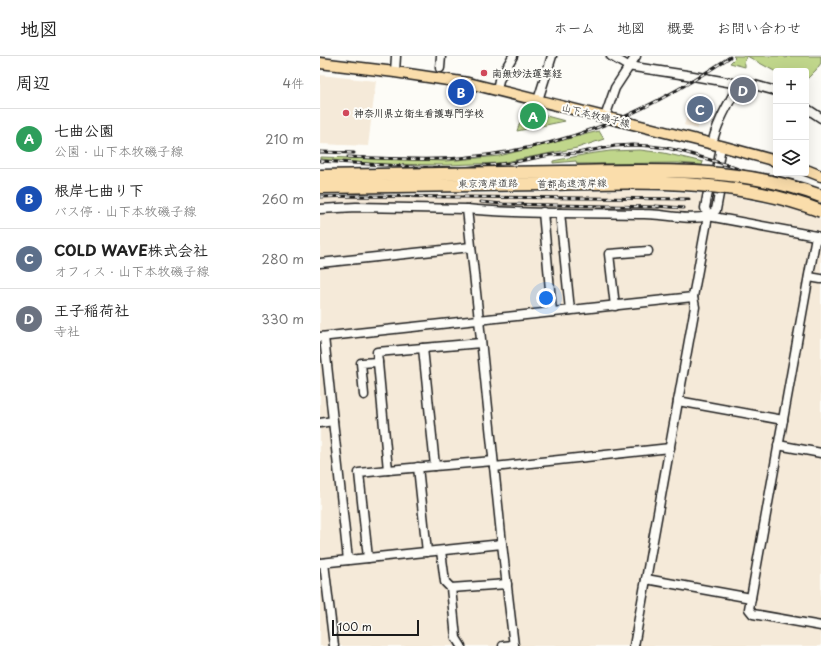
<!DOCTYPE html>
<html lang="ja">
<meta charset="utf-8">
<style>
:root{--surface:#fff;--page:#f6f6f6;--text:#222;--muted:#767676;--line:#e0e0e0;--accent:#db2777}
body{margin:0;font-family:"Playpen Sans","Klee One",sans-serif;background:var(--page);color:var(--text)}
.controls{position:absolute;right:12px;top:12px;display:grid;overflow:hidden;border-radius:4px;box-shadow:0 4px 16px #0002}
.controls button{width:36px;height:36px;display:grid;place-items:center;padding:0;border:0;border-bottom:1px solid var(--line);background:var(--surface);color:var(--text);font:20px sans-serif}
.scale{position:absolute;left:12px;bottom:10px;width:87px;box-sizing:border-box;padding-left:4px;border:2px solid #1c1c1c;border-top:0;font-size:11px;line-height:14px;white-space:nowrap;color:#1c1c1c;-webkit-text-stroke:3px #fdfcf7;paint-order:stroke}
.you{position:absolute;left:226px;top:242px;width:14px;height:14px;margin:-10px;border:3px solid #fff;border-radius:50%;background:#1a73e8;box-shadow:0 0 0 6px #1a73e833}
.badge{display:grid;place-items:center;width:26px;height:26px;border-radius:50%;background:var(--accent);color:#fff;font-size:13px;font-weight:700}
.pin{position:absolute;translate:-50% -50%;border:2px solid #fff;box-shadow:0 1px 4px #0006}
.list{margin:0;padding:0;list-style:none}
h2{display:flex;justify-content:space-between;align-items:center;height:52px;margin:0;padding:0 16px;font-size:17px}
h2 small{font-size:13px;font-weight:400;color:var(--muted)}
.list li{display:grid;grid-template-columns:26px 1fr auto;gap:12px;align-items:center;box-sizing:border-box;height:60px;padding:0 16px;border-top:1px solid var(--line)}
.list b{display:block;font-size:15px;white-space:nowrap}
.list p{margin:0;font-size:13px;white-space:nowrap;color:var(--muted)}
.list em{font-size:13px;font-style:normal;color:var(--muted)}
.icon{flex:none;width:22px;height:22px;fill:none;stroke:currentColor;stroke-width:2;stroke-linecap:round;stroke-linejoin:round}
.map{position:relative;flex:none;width:501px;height:590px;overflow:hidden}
header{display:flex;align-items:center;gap:24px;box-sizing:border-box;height:56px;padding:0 20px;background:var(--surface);border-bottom:1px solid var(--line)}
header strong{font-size:19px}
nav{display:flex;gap:22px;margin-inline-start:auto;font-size:14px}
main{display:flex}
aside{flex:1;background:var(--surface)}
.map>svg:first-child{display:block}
.built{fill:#f5ead9}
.green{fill:#c0d68b;stroke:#6e7954}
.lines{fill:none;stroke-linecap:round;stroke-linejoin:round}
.minor-casing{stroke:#1c1c1c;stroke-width:11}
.major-casing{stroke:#1c1c1c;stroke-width:13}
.minor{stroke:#fdfcf7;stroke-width:8}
.major{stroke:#faddab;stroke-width:10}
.rail-casing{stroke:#1c1c1c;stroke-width:3}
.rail{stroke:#fdfcf7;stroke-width:1.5;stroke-dasharray:4.5;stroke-linecap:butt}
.highway-bridge-casing{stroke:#1c1c1c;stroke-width:15;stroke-linecap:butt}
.highway-bridge{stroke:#faddab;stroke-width:12}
.poi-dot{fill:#d1495b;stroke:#fdfcf7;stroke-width:1.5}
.labels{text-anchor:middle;stroke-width:4;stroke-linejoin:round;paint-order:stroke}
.poi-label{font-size:10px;font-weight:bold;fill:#1c1c1c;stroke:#fdfcf7;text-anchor:start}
.street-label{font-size:10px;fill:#1c1c1c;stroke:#fdfcf7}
</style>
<header>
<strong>地図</strong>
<nav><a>ホーム</a><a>地図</a><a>概要</a><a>お問い合わせ</a></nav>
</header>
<main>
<aside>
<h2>周辺<small>4件</small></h2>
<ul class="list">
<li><span class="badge" style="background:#2e9e5b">A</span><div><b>七曲公園</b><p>公園 · 山下本牧磯子線</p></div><em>210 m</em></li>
<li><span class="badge" style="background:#1a4fb4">B</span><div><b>根岸七曲り下</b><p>バス停 · 山下本牧磯子線</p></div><em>260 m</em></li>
<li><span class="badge" style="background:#5c6f8a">C</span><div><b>COLD WAVE株式会社</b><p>オフィス · 山下本牧磯子線</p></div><em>280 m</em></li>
<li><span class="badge" style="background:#6b7280">D</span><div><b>王子稲荷社</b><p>寺社</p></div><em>330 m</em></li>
</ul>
</aside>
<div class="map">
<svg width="501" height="590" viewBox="0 0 501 590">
<rect width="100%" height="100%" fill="#fdfcf7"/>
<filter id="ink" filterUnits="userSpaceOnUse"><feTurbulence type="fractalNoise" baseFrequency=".025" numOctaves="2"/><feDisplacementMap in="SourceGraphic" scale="8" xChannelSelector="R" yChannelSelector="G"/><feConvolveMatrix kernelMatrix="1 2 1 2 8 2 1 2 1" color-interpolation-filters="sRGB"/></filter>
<g filter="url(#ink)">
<g class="built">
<path d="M0 19 56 25 48 90 0 88Z"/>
<path d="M371 49 386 52 377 73 364 69Z"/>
<path d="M320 134 405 139 470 152 501 163V590H0V141Z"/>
</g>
<g class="green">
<path d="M413 0H427L424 6 425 8V11L410 7 415 2Z"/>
<path d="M427 0H463L466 2 468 0H501V7L496 14 486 24V15H456V16Z"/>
<path d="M204 54 245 65 197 75Z"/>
<path d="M279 75 284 83 257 92 180 107 127 109 57 108 0 103V101L126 105 179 100Z"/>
<path d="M320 94 344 97 383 106 382 109 358 107 257 108 256 105 233 107V105L268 98 290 95Z"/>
</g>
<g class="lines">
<g class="minor-casing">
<g id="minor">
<path d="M291 0 308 10 314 11 373 20 413 27 431 28 456 35"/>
<path d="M120 12 121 0"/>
<path d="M75 16 76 0"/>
<path d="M177 34 179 24 193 0"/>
<path d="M218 44 232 0"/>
<path d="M486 52 501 62"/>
<path d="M285 61 295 32 316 0"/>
<path d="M392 88C397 66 409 47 419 28"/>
<path d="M0 153 36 151 147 153 159 264 182 488 194 590"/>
<path d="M147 153C206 159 265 156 324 158 345 158 368 165 388 160L496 180 501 183"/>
<path d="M223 156 232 256"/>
<path d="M240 157 250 254"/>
<path d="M388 160 396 154 399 138 394 132"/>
<path d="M496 180 429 553 433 558 501 570"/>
<path d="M0 207 151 191"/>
<path d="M489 221 501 223"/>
<path d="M295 250 289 198 328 195"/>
<path d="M0 281 373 241 388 160 385 152 388 136 394 132 401 90"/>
<path d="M4 281 28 504"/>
<path d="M161 287 57 296 68 414 173 405"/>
<path d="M103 292 115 410"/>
<path d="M44 339 41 307 58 306"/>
<path d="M358 345 463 364"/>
<path d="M0 367 13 365"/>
<path d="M458 389 501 397"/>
<path d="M98 411 107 496"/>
<path d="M174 411 350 392"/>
<path d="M121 495 125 526 131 532 136 582 141 590"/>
<path d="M48 502 39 417 68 414"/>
<path d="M0 507 182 488"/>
<path d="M4 507 14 590"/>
<path d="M326 523 431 542"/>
<path d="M131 532 187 528"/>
<path d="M183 590 194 589"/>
<path d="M314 590 375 251 373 241"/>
</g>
</g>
<g class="major-casing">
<g id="major">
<path d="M0 7 75 16 148 27 401 90 456 105"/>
<path d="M486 114 501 120"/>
</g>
</g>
<use href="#minor" class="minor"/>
<use href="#major" class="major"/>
<g class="rail-casing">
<g id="rail">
<path d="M0 96 34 97"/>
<path d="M28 101C65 102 103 105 140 102 186 98 233 88 276 72 324 55 368 29 410 1"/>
<path d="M0 105 96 111 143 112 190 107 230 99 257 97 295 90 313 89 330 90 347 92 364 96 407 109 463 129 501 145"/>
<path d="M0 141 35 140 369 143"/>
<path d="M161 146 183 148 339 151"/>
<path d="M335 150 364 152"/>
</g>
</g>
<use href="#rail" class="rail"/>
<g class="highway-bridge-casing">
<g id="highway-bridge">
<path d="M0 120C81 118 162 117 243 116 331 115 417 109 501 140"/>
<path d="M0 131C75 130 151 129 226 128 319 126 413 121 501 155"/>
</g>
</g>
<use href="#highway-bridge" class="highway-bridge"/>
</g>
</g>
<g class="poi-dot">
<circle cx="164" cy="17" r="4"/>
<circle cx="26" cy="57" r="4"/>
</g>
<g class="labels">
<g class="poi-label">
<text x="172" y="21">南無妙法蓮華経</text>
<text x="34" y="61">神奈川県立衛生看護専門学校</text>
</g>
<g class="street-label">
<text transform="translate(276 59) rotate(14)" y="4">山下本牧磯子線</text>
<text transform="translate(168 127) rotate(-1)" y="4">東京湾岸道路</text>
<text transform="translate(252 127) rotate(-1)" y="4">首都高速湾岸線</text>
</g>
</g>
</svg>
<div class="controls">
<button>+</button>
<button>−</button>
<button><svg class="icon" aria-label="layers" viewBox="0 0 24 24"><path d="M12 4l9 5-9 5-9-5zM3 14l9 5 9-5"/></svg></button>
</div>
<div class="scale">100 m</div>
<div class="you"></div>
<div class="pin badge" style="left:213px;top:60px;background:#2e9e5b">A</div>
<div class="pin badge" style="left:141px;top:36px;background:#1a4fb4">B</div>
<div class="pin badge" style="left:380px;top:53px;background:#5c6f8a">C</div>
<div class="pin badge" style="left:423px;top:34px;background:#6b7280">D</div>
</div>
</main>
